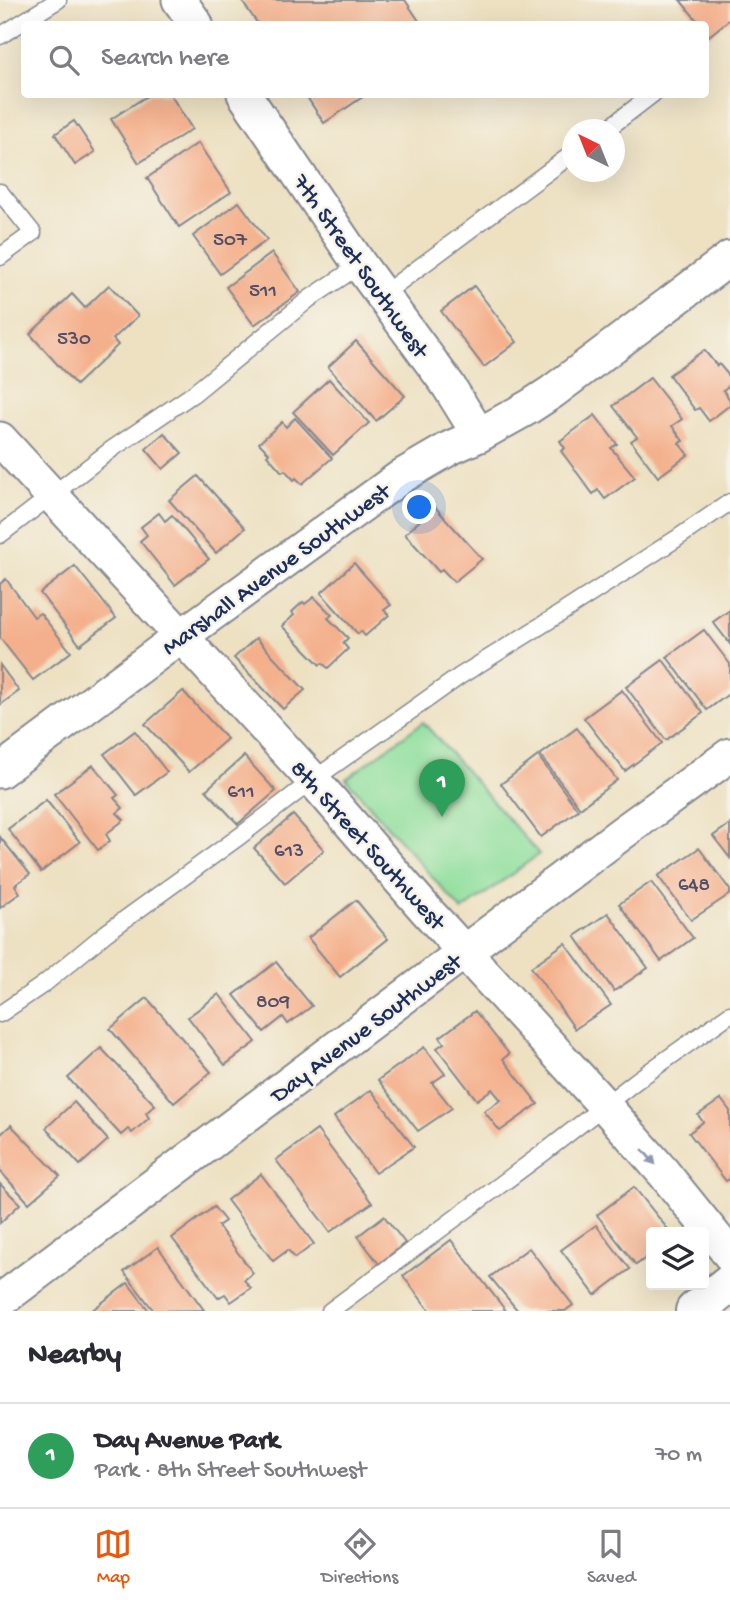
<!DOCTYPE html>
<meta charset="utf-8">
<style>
:root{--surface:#fff;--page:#f2f2f3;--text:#2b2b33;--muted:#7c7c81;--line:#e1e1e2;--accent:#ea580c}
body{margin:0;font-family:"Gochi Hand",sans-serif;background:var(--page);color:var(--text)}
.controls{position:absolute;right:21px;bottom:21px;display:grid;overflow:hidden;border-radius:7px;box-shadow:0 7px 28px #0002}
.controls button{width:63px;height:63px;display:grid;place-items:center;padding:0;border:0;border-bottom:2px solid var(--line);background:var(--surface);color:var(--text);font:35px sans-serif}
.compass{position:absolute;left:562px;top:119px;width:63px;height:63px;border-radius:50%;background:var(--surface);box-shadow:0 7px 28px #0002;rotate:317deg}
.you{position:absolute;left:420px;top:508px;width:24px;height:24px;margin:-18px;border:5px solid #fff;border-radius:50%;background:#1a73e8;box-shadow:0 0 0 10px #1a73e833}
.badge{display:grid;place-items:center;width:46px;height:46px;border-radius:50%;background:var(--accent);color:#fff;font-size:23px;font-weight:700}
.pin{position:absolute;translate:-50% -58px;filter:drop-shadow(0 2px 4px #0008)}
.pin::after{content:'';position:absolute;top:37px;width:24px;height:21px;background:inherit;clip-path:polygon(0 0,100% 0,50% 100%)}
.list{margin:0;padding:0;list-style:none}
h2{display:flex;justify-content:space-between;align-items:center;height:91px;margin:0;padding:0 28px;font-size:30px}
h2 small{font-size:23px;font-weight:400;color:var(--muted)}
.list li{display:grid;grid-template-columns:46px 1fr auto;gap:21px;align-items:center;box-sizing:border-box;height:105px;padding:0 28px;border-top:2px solid var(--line)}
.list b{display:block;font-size:26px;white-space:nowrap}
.list p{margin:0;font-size:23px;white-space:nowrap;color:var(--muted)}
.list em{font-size:23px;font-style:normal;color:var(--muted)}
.icon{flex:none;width:38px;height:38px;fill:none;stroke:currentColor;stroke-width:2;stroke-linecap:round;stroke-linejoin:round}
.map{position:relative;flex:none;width:730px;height:1311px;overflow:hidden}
.search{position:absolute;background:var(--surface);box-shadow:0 7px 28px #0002;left:21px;right:21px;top:21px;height:77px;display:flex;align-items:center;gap:18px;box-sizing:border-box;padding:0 24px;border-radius:7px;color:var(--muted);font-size:26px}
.sheet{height:196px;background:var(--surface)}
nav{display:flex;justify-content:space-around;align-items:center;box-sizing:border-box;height:98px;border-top:2px solid var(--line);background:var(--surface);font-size:19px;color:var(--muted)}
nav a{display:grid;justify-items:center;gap:4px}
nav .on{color:var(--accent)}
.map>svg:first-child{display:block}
.green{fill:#8fdf9d;stroke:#55877e;stroke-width:2}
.building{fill:#f4b08c}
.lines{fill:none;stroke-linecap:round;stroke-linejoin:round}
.service-casing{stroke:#848890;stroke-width:19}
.minor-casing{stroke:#848890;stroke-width:37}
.primary-casing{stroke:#848890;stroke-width:42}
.service{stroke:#fff;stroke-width:16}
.minor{stroke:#fff;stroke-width:33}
.primary{stroke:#fff;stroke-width:38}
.oneway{fill:#8d97ae}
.labels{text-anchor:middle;stroke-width:5;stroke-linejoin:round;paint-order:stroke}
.number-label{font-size:21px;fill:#514f6a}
.street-label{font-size:24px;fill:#1b2f5e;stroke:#f7f3e8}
</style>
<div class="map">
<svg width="730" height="1311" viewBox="0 0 730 1311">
<rect width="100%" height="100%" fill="#f7f3e8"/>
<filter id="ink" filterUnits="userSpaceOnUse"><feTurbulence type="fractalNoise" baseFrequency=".0143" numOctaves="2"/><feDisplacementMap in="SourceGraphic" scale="14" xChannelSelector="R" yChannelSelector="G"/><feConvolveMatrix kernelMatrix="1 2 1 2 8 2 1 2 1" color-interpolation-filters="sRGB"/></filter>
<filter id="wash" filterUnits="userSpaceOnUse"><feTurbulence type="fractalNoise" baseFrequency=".00686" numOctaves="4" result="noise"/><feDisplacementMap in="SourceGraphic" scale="28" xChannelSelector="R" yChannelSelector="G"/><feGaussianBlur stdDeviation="1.57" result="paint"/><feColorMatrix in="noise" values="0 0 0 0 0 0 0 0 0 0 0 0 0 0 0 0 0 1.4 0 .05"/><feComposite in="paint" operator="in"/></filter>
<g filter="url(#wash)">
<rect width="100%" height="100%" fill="#ede1c2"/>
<path class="green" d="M423 722 539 854 462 911 346 779Z"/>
<g id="blocks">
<g class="building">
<path d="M241 0H405L421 24H258Z"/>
<path d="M680 0H730V19L709 36 706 31V24H700Z"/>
<path d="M150 94H170L192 129 139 163 111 119Z"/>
<path d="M305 94H367L324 123Z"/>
<path d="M74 121 95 152 75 165 55 134Z"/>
<path d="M198 143 231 192 179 227 147 178Z"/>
<path d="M239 202 267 240 220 274 193 236Z"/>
<path d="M272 253 300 292 254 325 226 287Z"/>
<path d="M109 285 138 316 113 339 118 345 76 385 30 334 72 294 85 308Z"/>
<path d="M474 286 517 342 484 367 441 311Z"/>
<path d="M356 341 405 396 376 421 328 367Z"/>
<path d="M704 350 717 366 719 364 730 377V385L723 390 730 400V405L709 421 699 408 695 410 669 375Z"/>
<path d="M650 378 682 419 672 426 683 441 679 443 688 455 658 477 631 441 637 437 613 406Z"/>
<path d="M329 379 369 423 333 455 293 412Z"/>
<path d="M595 415 617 444 611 448 635 477 605 499 598 490 593 494 561 451 565 448 560 441Z"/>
<path d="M295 418 332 458 302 484 296 478 294 480 285 470 282 472 267 455 269 453 259 443 282 422 286 427Z"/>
<path d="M164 433 182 453 163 469 146 449Z"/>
<path d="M198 476 245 528 216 553 169 500Z"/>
<path d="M435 507 482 559 454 582 442 569 439 572 405 534Z"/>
<path d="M159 513 165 521 172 515 209 559 175 585 140 541 147 535 141 527Z"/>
<path d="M354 563 391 605 384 610 389 615 365 636 361 631 358 634 321 593Z"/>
<path d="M75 566 116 618 80 645 40 593Z"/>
<path d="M6 579 34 617 40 613 71 652 33 680 0 638V584Z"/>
<path d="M314 597 332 615 328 618 348 638 343 643 348 649 328 668 322 663 320 665 282 626 294 615 292 612 303 602 305 604Z"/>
<path d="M730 610V644L713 622Z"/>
<path d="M704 630 730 664V693L707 710 667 657Z"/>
<path d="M256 638 305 690 283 709 234 658Z"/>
<path d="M663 660 703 713 666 740 626 687Z"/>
<path d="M0 665 19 691 0 705Z"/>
<path d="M622 690 662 743 625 771 584 718Z"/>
<path d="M183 691 227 739 189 772 145 724Z"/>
<path d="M577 728 617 780 580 808 540 755Z"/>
<path d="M135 731 167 772 136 795 104 754Z"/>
<path d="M244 756 276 791 238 824 206 790Z"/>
<path d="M538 756 578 810 541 837 501 784Z"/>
<path d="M93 765 118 795 114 798 123 808 117 813 124 820 106 834 110 841 98 850 54 794Z"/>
<path d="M46 800 80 842 41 872 8 829Z"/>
<path d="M293 815 324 850 285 883 254 848Z"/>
<path d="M730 824V858L713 836Z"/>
<path d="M0 837 30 874 15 885 20 893 0 908Z"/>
<path d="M699 848 730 890V894L691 920 658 876Z"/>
<path d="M651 882 693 938 661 961 619 904Z"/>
<path d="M356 900 388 939 340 977 308 938Z"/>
<path d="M608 913 648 968 614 991 575 936Z"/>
<path d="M565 943 611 1005 575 1029 531 967Z"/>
<path d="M276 962 312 1006 288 1024 283 1017 264 1032 234 995Z"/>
<path d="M219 994 256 1042 225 1065 188 1017Z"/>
<path d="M147 998 211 1072 174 1103 110 1029Z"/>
<path d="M475 1011 509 1054 503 1059 538 1104 500 1131 484 1111 501 1100 492 1089 477 1100 437 1048 444 1043 440 1037Z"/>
<path d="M424 1047 445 1074 432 1083 452 1108 418 1131 378 1080Z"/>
<path d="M101 1048 155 1105 146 1113 149 1118 132 1133 128 1129 121 1135 68 1078Z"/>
<path d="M371 1090 414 1147 375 1173 334 1117Z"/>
<path d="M721 1099 730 1111V1179L726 1181 689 1133 703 1122 698 1115Z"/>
<path d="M74 1102 108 1140 80 1165 46 1128Z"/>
<path d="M11 1125 60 1176 29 1203 0 1171V1135Z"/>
<path d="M317 1130 372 1203 330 1232 276 1160Z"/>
<path d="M261 1174 314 1244 295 1258 288 1250 273 1261 227 1200Z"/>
<path d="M0 1184 20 1204 0 1223Z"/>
<path d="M634 1187 670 1232H651V1254L636 1265 597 1215Z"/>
<path d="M214 1207 225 1221 218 1226 253 1273 244 1280 251 1288 231 1302 225 1294 218 1298 172 1238Z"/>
<path d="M384 1216 405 1243 379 1264 358 1236Z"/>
<path d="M596 1225 630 1269 595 1295 561 1250Z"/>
<path d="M451 1240 506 1311H430L403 1276Z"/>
<path d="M158 1247 204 1310 154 1311 124 1272Z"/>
<path d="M529 1248 573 1305 565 1311H518L490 1277Z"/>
<path d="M128 1283 149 1311H91Z"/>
</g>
</g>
</g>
<g filter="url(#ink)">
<use href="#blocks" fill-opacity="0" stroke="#848890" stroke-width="2"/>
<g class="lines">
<g class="service-casing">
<g id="service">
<path d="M0 36 58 0"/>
<path d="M606 130 653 94"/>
<path d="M0 192 33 233 0 257"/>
<path d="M382 295 572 154"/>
<path d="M0 535 112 449 193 394 309 299 360 265"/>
<path d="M0 1014 44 984 106 933 240 836 313 780 460 676 558 615 676 539 730 502"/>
<path d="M330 1311 546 1151 636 1081 730 1014"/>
</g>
</g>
<g class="minor-casing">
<g id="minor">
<path d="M179 0 196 24"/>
<path d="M244 94 360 265 448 385 479 435"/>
<path d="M0 439 313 780 426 910 604 1105 663 1172 730 1255"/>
<path d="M0 771 165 648 402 476 450 448 479 435 529 407 552 392 730 258"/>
<path d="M0 1301 622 833 730 755"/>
</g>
</g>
<g class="primary-casing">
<path id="primary" d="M695 1311 730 1283"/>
</g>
<use href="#service" class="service"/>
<use href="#minor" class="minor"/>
<use href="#primary" class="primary"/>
</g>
<defs><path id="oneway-solid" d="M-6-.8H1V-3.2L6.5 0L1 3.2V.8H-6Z" transform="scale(1.75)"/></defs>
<use class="oneway" href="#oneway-solid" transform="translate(649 1157) rotate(49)"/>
</g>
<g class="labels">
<g class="number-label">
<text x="230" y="245">507</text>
<text x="263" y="296">511</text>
<text x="74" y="344">530</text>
<text x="241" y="797">611</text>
<text x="289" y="856">613</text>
<text x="694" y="890">648</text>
<text x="273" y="1007">809</text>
</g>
<g class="street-label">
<text transform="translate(362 265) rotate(55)" y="8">7th Street Southwest</text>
<text transform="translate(275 568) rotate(-36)" y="8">Marshall Avenue Southwest</text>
<text transform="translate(369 844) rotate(48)" y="8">8th Street Southwest</text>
<text transform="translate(365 1027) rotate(-37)" y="8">Day Avenue Southwest</text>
</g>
</g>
</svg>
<div class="controls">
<button><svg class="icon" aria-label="layers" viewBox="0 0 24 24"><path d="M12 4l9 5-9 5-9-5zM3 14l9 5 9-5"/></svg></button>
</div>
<svg class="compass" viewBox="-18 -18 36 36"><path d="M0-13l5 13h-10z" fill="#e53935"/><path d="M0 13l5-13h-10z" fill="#7c7c81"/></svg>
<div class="you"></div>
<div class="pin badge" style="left:442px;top:817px;background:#2e9e5b">1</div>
<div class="search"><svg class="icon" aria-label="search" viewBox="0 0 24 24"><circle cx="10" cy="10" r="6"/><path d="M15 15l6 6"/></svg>Search here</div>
</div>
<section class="sheet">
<h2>Nearby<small></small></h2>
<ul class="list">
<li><span class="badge" style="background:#2e9e5b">1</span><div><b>Day Avenue Park</b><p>Park · 8th Street Southwest</p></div><em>70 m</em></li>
</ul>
</section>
<nav>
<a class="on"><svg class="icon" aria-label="map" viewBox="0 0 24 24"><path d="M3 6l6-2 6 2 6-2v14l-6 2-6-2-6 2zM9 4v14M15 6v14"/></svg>Map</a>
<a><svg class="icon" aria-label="directions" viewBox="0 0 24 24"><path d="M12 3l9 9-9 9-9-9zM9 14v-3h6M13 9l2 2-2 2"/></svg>Directions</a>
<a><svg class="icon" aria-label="saved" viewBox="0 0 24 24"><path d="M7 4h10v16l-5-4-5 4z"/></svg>Saved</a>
</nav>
